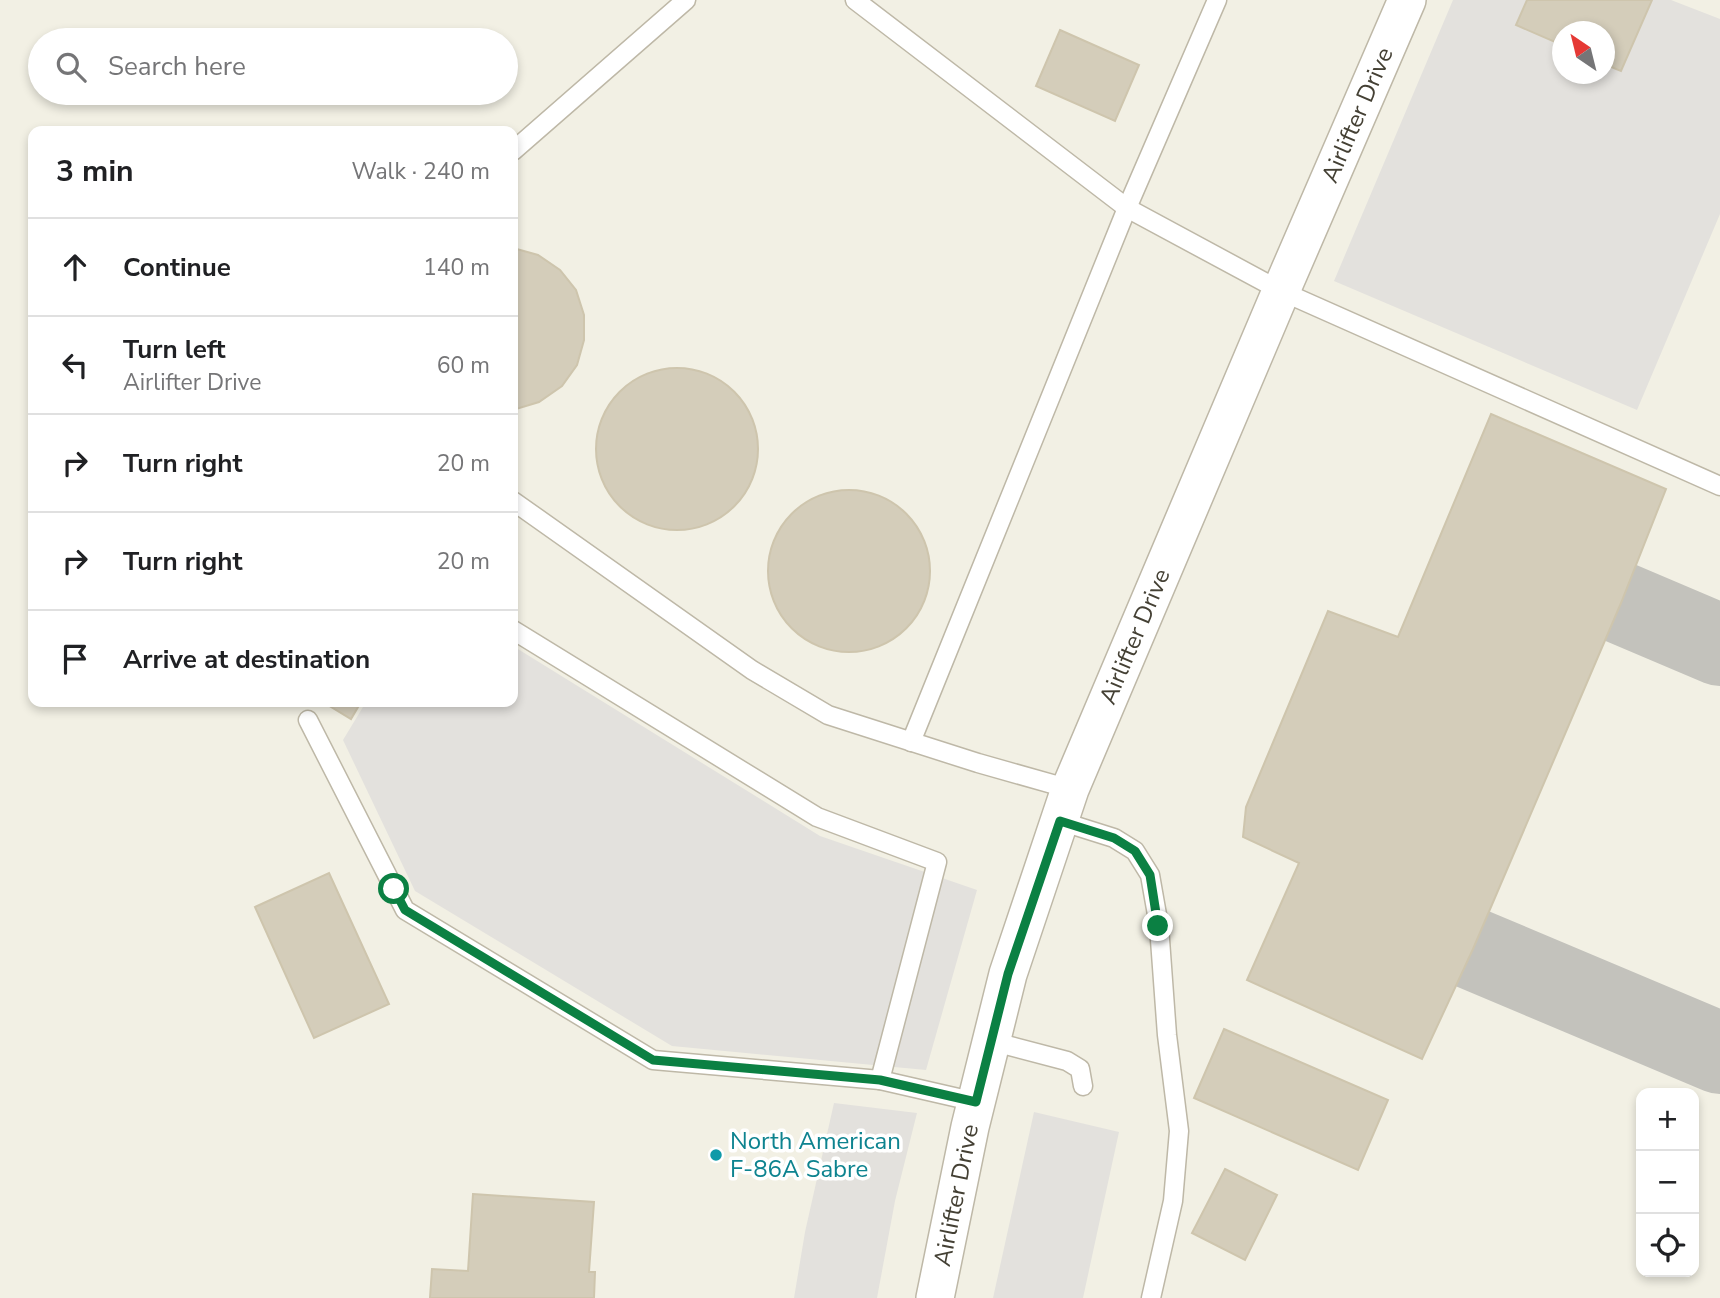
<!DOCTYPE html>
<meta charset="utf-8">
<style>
:root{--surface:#fff;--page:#f6f6f6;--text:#202124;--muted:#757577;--line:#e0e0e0}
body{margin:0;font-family:"Nunito Sans",sans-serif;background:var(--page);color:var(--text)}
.controls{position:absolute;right:21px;bottom:21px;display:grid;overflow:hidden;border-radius:14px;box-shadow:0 4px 10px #0003}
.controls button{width:63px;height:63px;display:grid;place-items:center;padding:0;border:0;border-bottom:2px solid var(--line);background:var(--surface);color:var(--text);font:35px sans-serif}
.compass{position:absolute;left:1552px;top:21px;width:63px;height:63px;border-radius:50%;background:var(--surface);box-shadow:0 4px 10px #0003;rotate:325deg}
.stop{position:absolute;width:21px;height:21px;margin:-16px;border:5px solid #0b8043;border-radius:50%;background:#fff}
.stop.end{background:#0b8043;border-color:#fff;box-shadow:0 2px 7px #0008}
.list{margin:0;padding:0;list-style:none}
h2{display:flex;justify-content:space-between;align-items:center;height:91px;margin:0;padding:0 28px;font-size:30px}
h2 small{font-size:23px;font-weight:400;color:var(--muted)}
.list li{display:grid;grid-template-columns:46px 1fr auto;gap:21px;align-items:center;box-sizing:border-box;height:98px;padding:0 28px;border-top:2px solid var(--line)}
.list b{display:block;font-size:26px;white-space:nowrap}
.list p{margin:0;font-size:23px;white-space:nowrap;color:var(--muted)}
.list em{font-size:23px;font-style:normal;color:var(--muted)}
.icon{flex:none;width:38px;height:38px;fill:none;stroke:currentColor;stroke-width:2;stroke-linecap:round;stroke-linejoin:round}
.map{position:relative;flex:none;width:1720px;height:1298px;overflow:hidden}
.search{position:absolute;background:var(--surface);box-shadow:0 4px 10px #0003;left:28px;top:28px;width:490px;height:77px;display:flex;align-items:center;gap:18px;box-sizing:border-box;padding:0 24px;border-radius:38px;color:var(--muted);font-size:26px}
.panel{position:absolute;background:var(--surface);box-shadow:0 4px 10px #0003;left:28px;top:126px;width:490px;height:581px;border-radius:14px}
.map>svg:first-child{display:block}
.parking{fill:#e3e1dd}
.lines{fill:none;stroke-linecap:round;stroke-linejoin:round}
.taxiway{stroke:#c3c2bc;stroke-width:82}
.building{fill:#d4cdba;stroke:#cec5ad;stroke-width:2}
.service-casing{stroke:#beb8a7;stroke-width:21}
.minor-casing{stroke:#beb8a7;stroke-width:40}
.service{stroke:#fff;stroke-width:18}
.minor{stroke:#fff;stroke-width:37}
.route{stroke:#0b8043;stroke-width:9}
.culture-dot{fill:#0f9aa8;stroke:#fff;stroke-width:2.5}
.labels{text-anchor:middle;stroke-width:7;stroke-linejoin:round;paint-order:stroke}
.street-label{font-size:24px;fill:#444034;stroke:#fff}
.culture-label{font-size:24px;fill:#0d838f;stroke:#fff;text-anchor:start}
</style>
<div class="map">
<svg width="1720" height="1298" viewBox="0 0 1720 1298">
<rect width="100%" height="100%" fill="#f2f0e4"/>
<g class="parking">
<path d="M1453 0H1527L1516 25 1562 45V74H1604L1605 64 1621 71 1652 0H1671L1720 19V214L1637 410 1334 281Z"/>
<path d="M513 646 820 836 977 890 926 1070 672 1046 415 891 343 740 366 702H513Z"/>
<path d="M834 1103 917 1113 895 1201 877 1298H794L805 1232Z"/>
<path d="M1034 1112 1119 1132 1083 1298H993Z"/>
</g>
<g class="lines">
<g class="taxiway">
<path d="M1621 603 1720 645"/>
<path d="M1473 949 1720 1053"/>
</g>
</g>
<g class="building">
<path d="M1527 0H1652L1621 71 1604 64V32H1562V45L1516 25Z"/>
<path d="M1060 30 1139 65 1115 121 1036 86Z"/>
<path d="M513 248 538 255 560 270 576 290 584 315V340L577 365 562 386 539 402 513 410Z"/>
<circle cx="677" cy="449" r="81"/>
<path d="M1491 414 1666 489 1621 603 1473 949 1422 1059 1247 980 1299 863 1243 837 1246 807 1328 611 1398 637Z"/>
<circle cx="849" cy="571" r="81"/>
<path d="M323 702H361L351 719Z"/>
<path d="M329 873 389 1004 314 1038 255 907Z"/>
<path d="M1224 1029 1388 1100 1358 1170 1194 1098Z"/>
<path d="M1225 1169 1277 1195 1245 1260 1192 1233Z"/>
<path d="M473 1194 594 1202 589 1272H595L594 1298H430L432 1269 468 1271Z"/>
</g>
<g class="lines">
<g class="service-casing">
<g id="service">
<path d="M855 0 1127 208 1281 291 1720 486"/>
<path d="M513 151 686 0"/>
<path d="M513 501 752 670 828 715 978 763 1070 789"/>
<path d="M513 630 817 817 937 862 880 1080 976 1102"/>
<path d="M308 720 405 910 653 1060 880 1080"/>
<path d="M911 742 1127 208 1217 0"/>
<path d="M1060 821 1114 838 1135 851 1150 875 1159 926 1167 1035 1179 1131 1173 1201 1151 1298"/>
<path d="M991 1041 1067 1061 1080 1069 1083 1086"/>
</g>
</g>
<g class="minor-casing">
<g id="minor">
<path id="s1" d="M935 1298 970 1127 1008 974 1070 789 1281 291 1407 0"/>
</g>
</g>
<use href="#service" class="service"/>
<use href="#minor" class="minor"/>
</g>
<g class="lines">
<path class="route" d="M394 889 405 910 653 1060 880 1080 976 1102 1008 974 1060 821 1114 838 1135 851 1150 875 1158 926"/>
</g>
<circle class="culture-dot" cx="716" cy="1155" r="7"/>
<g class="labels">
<g class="street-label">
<text dy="8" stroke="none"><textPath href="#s1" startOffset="1260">Airlifter Drive</textPath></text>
<text dy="8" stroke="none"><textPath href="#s1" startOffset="693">Airlifter Drive</textPath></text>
<text dy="8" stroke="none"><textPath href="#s1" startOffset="105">Airlifter Drive</textPath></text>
</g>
<g class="culture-label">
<text x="730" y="1149">North American<tspan x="730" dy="28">F-86A Sabre</tspan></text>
</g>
</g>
</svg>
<div class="controls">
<button>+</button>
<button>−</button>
<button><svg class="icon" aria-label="locate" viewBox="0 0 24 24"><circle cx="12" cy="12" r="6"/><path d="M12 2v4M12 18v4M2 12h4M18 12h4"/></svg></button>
</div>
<svg class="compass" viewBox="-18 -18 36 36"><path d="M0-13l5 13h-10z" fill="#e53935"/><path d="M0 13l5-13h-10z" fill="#757577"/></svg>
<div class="stop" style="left:394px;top:889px"></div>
<div class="stop end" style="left:1158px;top:926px"></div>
<div class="search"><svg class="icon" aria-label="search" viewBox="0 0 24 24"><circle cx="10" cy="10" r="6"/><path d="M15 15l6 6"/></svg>Search here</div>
<section class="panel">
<h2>3 min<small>Walk · 240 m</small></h2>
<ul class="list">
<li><svg class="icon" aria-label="ahead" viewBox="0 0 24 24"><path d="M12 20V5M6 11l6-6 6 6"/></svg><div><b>Continue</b></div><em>140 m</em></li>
<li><svg class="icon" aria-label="left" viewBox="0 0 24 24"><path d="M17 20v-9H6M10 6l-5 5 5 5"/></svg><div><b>Turn left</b><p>Airlifter Drive</p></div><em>60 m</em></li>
<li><svg class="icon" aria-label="right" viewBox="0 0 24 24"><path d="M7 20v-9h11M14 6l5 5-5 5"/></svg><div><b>Turn right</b></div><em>20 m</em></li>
<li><svg class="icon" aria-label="right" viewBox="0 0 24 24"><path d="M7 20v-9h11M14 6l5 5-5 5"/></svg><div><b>Turn right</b></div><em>20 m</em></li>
<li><svg class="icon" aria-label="arrive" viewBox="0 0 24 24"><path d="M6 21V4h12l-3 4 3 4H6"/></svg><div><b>Arrive at destination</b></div></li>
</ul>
</section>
</div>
